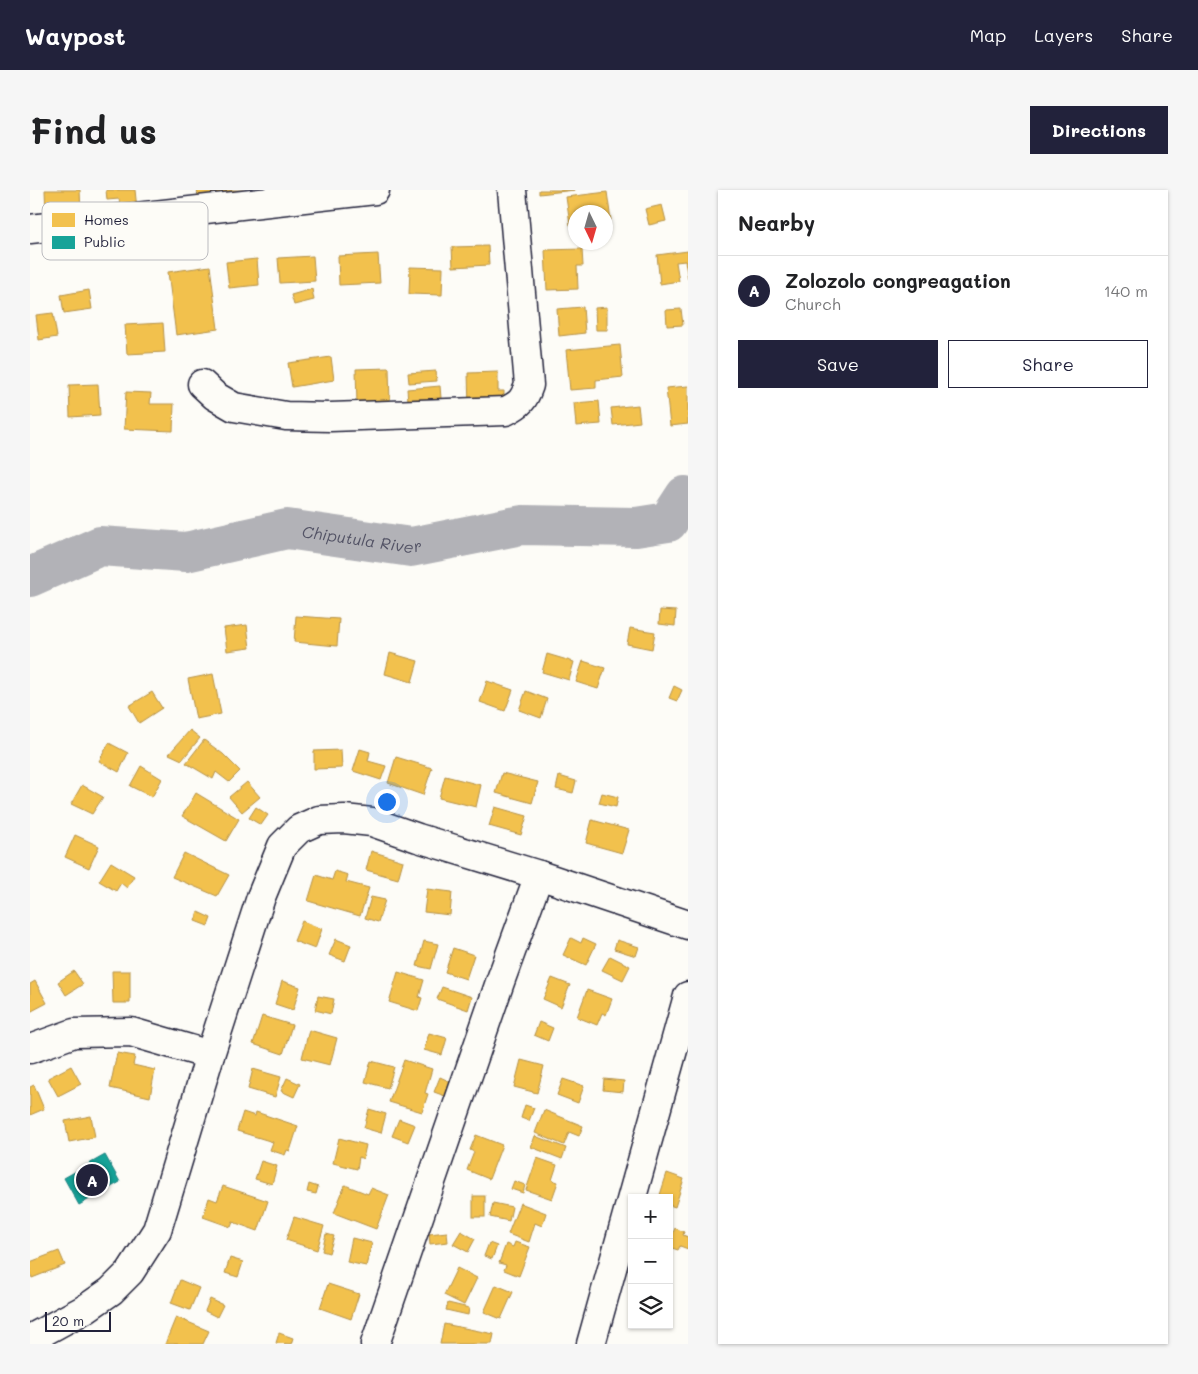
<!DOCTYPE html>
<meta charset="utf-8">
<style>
:root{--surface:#fff;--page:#f6f6f6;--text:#202124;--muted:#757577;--line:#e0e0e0;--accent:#22223b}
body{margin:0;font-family:Mali,sans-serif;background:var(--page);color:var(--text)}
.controls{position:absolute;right:15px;bottom:15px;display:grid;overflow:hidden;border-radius:0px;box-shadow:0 1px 4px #0004}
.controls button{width:45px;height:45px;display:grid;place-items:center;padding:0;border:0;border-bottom:1px solid var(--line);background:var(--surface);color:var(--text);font:25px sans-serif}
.compass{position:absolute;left:538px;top:15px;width:45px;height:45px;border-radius:50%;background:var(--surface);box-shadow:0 1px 4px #0004;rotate:175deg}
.scale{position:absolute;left:15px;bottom:12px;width:66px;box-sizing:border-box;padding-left:5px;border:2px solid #22223b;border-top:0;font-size:14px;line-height:18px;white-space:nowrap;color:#22223b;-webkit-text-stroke:4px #fdfcf7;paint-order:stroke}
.you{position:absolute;left:356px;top:611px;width:18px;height:18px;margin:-12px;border:4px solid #fff;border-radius:50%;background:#1a73e8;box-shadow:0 0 0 8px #1a73e833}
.badge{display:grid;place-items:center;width:32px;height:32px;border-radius:50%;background:var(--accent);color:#fff;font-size:16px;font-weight:700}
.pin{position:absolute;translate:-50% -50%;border:2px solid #fff;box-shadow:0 1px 5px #0006}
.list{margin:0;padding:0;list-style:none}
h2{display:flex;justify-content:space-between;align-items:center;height:65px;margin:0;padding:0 20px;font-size:21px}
h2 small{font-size:16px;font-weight:400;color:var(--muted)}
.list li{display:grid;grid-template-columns:32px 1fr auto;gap:15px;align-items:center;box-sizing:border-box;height:70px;padding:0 20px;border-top:1px solid var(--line)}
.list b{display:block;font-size:19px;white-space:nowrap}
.list p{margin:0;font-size:16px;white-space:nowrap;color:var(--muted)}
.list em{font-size:16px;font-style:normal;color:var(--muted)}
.actions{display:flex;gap:10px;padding:15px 20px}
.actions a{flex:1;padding:11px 0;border:1px solid var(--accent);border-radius:0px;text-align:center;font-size:18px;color:var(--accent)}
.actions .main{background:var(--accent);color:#fff}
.icon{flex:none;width:28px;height:28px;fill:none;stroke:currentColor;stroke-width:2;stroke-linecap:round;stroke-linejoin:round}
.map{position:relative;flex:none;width:658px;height:1154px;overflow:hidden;border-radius:0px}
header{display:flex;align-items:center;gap:30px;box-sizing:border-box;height:70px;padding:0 25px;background:var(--accent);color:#fff}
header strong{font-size:24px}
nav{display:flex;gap:28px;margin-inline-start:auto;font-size:18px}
.intro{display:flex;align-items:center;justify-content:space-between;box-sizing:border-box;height:120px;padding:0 30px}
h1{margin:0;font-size:35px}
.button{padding:12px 22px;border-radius:0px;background:var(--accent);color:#fff;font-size:18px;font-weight:700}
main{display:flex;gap:30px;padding:0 30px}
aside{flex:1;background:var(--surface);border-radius:0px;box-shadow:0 1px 4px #0004}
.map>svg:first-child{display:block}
.homes{fill:#f2c14e;stroke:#b49148}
.public{fill:#17a398;stroke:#1a7c7c}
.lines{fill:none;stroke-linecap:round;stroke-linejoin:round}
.river{stroke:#b2b2b7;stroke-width:40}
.minor-casing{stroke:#22223b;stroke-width:31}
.minor{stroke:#fdfcf7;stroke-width:28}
.labels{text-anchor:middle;stroke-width:5;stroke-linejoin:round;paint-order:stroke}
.water-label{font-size:16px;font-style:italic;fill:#545466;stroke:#fdfcf7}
.key{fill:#fdfcf7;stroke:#bbbbbf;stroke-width:1}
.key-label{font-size:14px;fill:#22223b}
</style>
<header>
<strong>Waypost</strong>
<nav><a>Map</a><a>Layers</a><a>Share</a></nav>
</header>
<div class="intro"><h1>Find us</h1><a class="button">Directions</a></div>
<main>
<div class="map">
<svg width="658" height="1154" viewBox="0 0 658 1154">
<rect width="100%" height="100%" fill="#fdfcf7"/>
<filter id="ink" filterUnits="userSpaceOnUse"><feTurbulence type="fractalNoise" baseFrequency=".02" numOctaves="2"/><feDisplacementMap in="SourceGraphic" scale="10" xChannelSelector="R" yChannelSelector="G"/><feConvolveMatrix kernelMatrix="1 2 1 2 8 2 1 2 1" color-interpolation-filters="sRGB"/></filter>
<g filter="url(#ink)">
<g class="homes">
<path d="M15 0H50L51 23 16 25Z"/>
<path d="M76 0H105L107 19 90 16 89 9 77 10Z"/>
<path d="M167 0H216L217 4 169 11Z"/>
<path d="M509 0H545L509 4Z"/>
<path d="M577 2 581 30 576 31V22H546V35H540L536 7Z"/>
<path d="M632 15 636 31 619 35 615 19Z"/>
<path d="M458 56 459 75 423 77 422 57Z"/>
<path d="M552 59 553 76H547L548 99 517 100 515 60Z"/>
<path d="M658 61V89L655 71 646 72 649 91 630 94 627 65Z"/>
<path d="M348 64 350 93 309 95 308 66Z"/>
<path d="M283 66 285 91 250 93 248 68Z"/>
<path d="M227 69 229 95 199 98 196 72Z"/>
<path d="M180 76 188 139 146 145 138 82Z"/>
<path d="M380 77 413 78 412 105 379 104Z"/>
<path d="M282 99 284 110 264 115 261 105Z"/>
<path d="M59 100 62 119 34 123 31 105Z"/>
<path d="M553 117 555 143 529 146 527 119Z"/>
<path d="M577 117V140H566L565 118Z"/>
<path d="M651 119 653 135 637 136 636 120Z"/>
<path d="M23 123 27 147 9 150 6 125Z"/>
<path d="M133 133 135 162 97 164 95 135Z"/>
<path d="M590 155 593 187 566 190V198L540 200 536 160Z"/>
<path d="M301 167 304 190 262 197 258 173Z"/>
<path d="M359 178 360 214 327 215 326 179Z"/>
<path d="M406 181 407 191 379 193 378 183Z"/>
<path d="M468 182V201H474V218H439L438 183Z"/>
<path d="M68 194 70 225 40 227 39 195Z"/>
<path d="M410 196 412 220 379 222 377 199Z"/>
<path d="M658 196V234L640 236 636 198Z"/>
<path d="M96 202 121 203 120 214H144L143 241 94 239Z"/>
<path d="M569 211 571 234 546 236 544 213Z"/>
<path d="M608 215 610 232 583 235 581 218Z"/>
<path d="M630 420 646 421 645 436 629 434Z"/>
<path d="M266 426 309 429 307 456 264 452Z"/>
<path d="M217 435 220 458 197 461 194 438Z"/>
<path d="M600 438 625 442 622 459 597 454Z"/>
<path d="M360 463 388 471 382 492 355 484Z"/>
<path d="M517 464 544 472 539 490 512 482Z"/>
<path d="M553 471 575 478 568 499 546 492Z"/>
<path d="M183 484 191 524 166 529 158 489Z"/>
<path d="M457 491 483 500 475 521 450 512Z"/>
<path d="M644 496 652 500 647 511 639 508Z"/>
<path d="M496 501 517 509 511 528 489 520Z"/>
<path d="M122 502 132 518 109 533 99 516Z"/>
<path d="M160 540 170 548 152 570 139 564Z"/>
<path d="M174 550 193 564 210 581 199 592 186 582 183 589 156 573Z"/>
<path d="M79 553 98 563 89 582 69 571Z"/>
<path d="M330 559 340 562 338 571 356 576 351 590 323 581Z"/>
<path d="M311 560 312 578 284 579V561Z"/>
<path d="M366 567 402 578 393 605 358 593Z"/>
<path d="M111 576 132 589 122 607 100 596Z"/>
<path d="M472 583 508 592 502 613 466 603Z"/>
<path d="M415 586 451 595 446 617 409 608Z"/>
<path d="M529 586 546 591 543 603 526 599Z"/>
<path d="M217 592 230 607 212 622 199 607Z"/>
<path d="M52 595 73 607 62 624 41 614Z"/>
<path d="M166 603 209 629 196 651 152 626Z"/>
<path d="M572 603 588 607 586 617 569 613Z"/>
<path d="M226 617 238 625 231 635 219 628Z"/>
<path d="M465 617 497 626 491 645 459 636Z"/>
<path d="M562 630 599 640 592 663 556 653Z"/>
<path d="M45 645 69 656 59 678 35 667Z"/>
<path d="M341 661 373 671 368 689 336 680Z"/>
<path d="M154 663 199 685 187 706 142 687Z"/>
<path d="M81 672 104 686 97 698 91 693 86 701 69 691Z"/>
<path d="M305 681 318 685 316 692 339 698 330 726 278 711 286 685 302 690Z"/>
<path d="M397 699 422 702 420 725 394 722Z"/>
<path d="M341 707 355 710 348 732 335 728Z"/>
<path d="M168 722 181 728 178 736 165 731Z"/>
<path d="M272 731 292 739 285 759 264 751Z"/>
<path d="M541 748 551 753 553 748 566 754 556 775 533 765Z"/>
<path d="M306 749 321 755 315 771 299 765Z"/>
<path d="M587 750 609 757 606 766 584 759Z"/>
<path d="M394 751 408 754 401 779 387 776Z"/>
<path d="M423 758 444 765 436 789 415 782Z"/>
<path d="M580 766 600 776 593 790 572 780Z"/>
<path d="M44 781 53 794 36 805 28 792Z"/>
<path d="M82 781H100V813H83Z"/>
<path d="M368 782 394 790 389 807 392 808 388 821 359 812Z"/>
<path d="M522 788 540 795 531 817 513 809Z"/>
<path d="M5 791 17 813 0 822V794Z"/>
<path d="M252 791 270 797 263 820 245 814Z"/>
<path d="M412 797 442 807 438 820 407 809Z"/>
<path d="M557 800 582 809 576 825 572 823 567 835 547 827Z"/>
<path d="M288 806 304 809 301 824 285 820Z"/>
<path d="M232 826 262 835 253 864 223 854Z"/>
<path d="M509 832 523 838 518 851 504 845Z"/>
<path d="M279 840 307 848 300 875 272 868Z"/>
<path d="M399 843 417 848 412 865 394 860Z"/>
<path d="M87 863 105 866 103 875 125 880 120 907 80 898Z"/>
<path d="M374 870 402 879 395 903 398 904 392 922 359 912Z"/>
<path d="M491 870 514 876 507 903 484 897Z"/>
<path d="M341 871 364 877 358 898 335 892Z"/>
<path d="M41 876 51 894 28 906 18 888Z"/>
<path d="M223 879 251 887 245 907 218 899Z"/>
<path d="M410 887 421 892 415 906 404 902Z"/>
<path d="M257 888 270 894 264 907 251 901Z"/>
<path d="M533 889 554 896 548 913 527 905Z"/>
<path d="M574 889 594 891 593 902 573 900Z"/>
<path d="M4 895 14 919 0 925V897Z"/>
<path d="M495 915 504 918 499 931 491 928Z"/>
<path d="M339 919 356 924 351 943 334 938Z"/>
<path d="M514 920 553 936 549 946 539 942 534 955 505 943Z"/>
<path d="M213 922 225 926 226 922 268 936 260 961 257 960 255 965 240 960 243 952 207 941Z"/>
<path d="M61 926 65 947 39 952 35 931Z"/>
<path d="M369 929 385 935 378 952 362 946Z"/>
<path d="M446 945 472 955 459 989 437 980 444 962 440 960Z"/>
<path d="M505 946 536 958 532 969 501 957Z"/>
<path d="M309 948 336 955 333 969 329 967 327 979 303 973Z"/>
<path d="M507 968 527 975 522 990 528 992 522 1009 496 1000Z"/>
<path d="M231 971 247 976 242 994 225 989Z"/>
<path d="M637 983 654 989 645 1017 639 1015V1008H629Z"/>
<path d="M484 991 495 995 493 1003 481 999Z"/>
<path d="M279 994 288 997 286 1004 277 1002Z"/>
<path d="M315 995 338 1004 341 998 359 1005 346 1039 304 1023Z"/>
<path d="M193 996 238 1011 228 1041 203 1032 201 1037 173 1027 179 1008 187 1011Z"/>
<rect x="443" y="1006" width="12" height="21"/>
<path d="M463 1013 482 1017 479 1031 460 1027Z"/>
<path d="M490 1013 516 1023 512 1036 505 1033 499 1052 478 1044Z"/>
<path d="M264 1027 294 1036 287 1060 256 1050Z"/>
<path d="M645 1038 654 1042 653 1045 658 1047V1059L650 1056 648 1060 639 1057V1041L643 1043Z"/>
<path d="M431 1041 445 1049 438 1062 423 1054Z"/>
<path d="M417 1042 418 1052 400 1054 399 1044Z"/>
<path d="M296 1044 304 1046 299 1063 292 1061Z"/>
<path d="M322 1048 342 1053 336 1076 317 1072Z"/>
<path d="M485 1052 500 1057 489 1086 474 1080 476 1075 469 1073 476 1054 483 1057Z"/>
<path d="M459 1053 467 1056 462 1069 454 1066Z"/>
<path d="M29 1061 35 1075 2 1088 0 1082V1072Z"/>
<path d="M200 1068 213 1072 208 1087 195 1083Z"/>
<path d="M427 1078 447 1088 434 1115 414 1105Z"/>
<path d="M150 1090 169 1098 160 1120 141 1113Z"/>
<path d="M298 1094 329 1104 321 1129 290 1118Z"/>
<path d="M466 1095 483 1102 471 1129 454 1122Z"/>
<path d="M180 1109 193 1115 187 1127 175 1121Z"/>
<path d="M418 1113 439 1118 438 1125 416 1120Z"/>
<path d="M146 1127 179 1141 173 1154H135Z"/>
<path d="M414 1134 464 1144 462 1154H410Z"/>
<path d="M249 1143 263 1148 261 1154 246 1153Z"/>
</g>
<path class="public" d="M75 965 90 992 49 1015 34 988Z"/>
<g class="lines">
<path class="river" id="s1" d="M0 387 70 356 156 362 257 339 381 357 492 335 606 337 638 332 655 306 658 307"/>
<g class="minor-casing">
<g id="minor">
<path d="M0 39 345 0"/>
<path d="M172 194 185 206 204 217 256 226 300 227 476 221C490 214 494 210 499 195L482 0"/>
<path d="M0 859 44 843 101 842 180 865"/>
<path d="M0 1149 55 1119 81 1101 100 1082 127 1040 180 865 231 707 252 656 269 639 289 630 314 629 342 632 388 648 509 685 658 735"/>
<path d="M345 1154 470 792 509 685"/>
<path d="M561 1154 658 806"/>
</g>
</g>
<use href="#minor" class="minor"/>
</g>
</g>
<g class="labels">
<g class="water-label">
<text dy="6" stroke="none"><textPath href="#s1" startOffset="342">Chiputula River</textPath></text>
</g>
</g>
<rect x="12" y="12" width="166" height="58" rx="8" class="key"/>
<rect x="22" y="23" width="23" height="14" fill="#f2c14e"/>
<rect x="22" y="46" width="23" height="13" fill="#17a398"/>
<g class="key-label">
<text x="54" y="35">Homes</text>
<text x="54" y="57">Public</text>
</g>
</svg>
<div class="controls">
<button>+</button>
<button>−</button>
<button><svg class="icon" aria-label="layers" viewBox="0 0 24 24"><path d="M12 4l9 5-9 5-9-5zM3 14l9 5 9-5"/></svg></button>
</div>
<svg class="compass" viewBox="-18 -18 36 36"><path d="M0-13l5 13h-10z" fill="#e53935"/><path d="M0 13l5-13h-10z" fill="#757577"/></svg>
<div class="scale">20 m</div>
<div class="you"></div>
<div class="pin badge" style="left:62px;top:990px">A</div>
</div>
<aside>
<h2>Nearby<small></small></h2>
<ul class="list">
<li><span class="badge">A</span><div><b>Zolozolo congreagation</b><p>Church</p></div><em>140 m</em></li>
</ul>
<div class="actions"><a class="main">Save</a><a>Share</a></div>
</aside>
</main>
